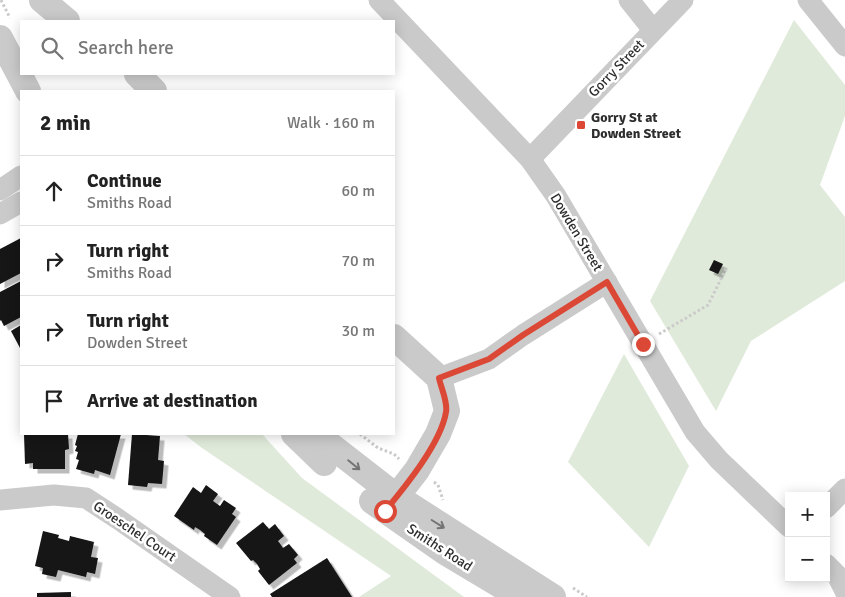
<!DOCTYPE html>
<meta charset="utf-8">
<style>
:root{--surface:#fff;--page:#f2f2f2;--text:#222;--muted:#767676;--line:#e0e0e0}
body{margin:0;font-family:Signika,sans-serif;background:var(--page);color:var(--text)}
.controls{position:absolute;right:15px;bottom:15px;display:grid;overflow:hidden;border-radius:0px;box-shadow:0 2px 12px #0003}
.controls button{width:45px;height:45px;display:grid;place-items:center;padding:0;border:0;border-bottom:1px solid var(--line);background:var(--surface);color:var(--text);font:25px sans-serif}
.stop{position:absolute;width:15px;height:15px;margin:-11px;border:4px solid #dc4836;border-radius:50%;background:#fff}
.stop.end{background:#dc4836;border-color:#fff;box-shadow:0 1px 5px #0008}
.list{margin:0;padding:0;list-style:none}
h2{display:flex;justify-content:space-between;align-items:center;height:65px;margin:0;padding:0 20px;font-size:21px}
h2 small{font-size:16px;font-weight:400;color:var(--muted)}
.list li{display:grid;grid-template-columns:32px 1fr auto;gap:15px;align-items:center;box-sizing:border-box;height:70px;padding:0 20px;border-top:1px solid var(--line)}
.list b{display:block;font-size:19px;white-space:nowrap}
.list p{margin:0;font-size:16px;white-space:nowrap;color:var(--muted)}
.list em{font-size:16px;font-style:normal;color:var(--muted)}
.icon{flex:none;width:28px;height:28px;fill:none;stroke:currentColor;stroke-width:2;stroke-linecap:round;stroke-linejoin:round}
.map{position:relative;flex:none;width:845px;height:597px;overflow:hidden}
.search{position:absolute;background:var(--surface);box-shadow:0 2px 12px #0003;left:20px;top:20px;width:375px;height:55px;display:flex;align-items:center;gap:12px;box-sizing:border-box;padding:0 18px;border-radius:0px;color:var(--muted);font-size:19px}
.panel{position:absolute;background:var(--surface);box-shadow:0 2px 12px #0003;left:20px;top:90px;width:375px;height:345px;border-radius:0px}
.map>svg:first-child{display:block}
.green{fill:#e0eada}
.building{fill:#141414;filter:url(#shadow)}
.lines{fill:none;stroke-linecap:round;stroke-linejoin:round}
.path{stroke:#cacaca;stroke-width:3;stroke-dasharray:2.5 2.5;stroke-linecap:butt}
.minor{stroke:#cacaca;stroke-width:21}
.tertiary{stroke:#cacaca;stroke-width:26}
.oneway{stroke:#747474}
.route{stroke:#dc4836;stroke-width:6}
.poi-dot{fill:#dc4836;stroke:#fff;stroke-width:2}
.labels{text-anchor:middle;stroke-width:5;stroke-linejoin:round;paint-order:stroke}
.street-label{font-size:14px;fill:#2d2d2d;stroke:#fff}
.poi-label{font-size:14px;font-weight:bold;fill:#2d2d2d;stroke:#fff;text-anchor:start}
</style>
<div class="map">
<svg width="845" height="597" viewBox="0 0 845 597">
<defs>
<filter id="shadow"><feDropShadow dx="4.5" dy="4.5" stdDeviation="0" flood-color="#0004"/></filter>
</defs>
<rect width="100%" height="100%" fill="#fff"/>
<g class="green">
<path d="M794 20 845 85V116L820 185 845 217V281L751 341 716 411 650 301Z"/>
<path d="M624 354 689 466 649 547 568 462Z"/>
<path d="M184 434H262L302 478 464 597H359L391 576 202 448Z"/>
</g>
<g class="building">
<path d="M21 238V273L0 284V249Z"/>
<path d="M714 260 723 264 718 274 709 270Z"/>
<path d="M21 281V317L4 326 1 320 0 321V292Z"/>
<path d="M21 325V347L20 348 11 331Z"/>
<path d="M24 434H68L69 449 65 450V469H33V463L25 464Z"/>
<path d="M78 434H121L110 475 95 470 94 474 76 469 79 460 76 459 78 452 75 451 77 446 75 445Z"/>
<path d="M132 434 160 436 158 460 164 461 162 484 148 483 147 487 128 485Z"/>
<path d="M206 485 218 494 213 501 220 506 224 500 236 508 232 514 236 517 217 545 204 536 205 534 200 530 195 527 194 530 174 516 193 487 201 493Z"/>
<path d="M263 522 269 529 275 524 284 536 278 541 281 545 283 548 289 544 298 555 294 559 297 563 269 585 258 571 260 569 257 564 253 560 251 561 236 543Z"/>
<path d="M43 531 59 535 58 538 69 541 70 536 94 542 91 557 98 558 95 574 87 572 86 577 58 570 56 577 42 574 43 568 35 566Z"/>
<path d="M327 558 352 597H272L270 594Z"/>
<path d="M71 592V597H37V593Z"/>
</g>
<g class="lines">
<g class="path">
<path d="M1 0 10 18"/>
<path d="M659 334 708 305 727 267"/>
<path d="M360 434 378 448 394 454 399 459"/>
<path d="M434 482 438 485 443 500"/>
<path d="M573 588 587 597"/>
</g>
<g class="minor">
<path d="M379 0 530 159 556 196 695 432 719 460 789 527"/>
<path d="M629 0 653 30"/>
<path d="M808 0 845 46"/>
<path d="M530 159 683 0"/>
<path d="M0 190 21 176"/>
<path d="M0 214 21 202"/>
<path d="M439 378 489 359 523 335 607 282"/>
<path d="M0 500 54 495 86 498 118 519 230 597"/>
<path d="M826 508 845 489"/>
<path d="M826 564 837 575 845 591"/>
</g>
<g class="tertiary">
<path d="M42 0 67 21"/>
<path d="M0 38 28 91"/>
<path d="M137 74 154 91"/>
<path d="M294 434 324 463"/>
<path d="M316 434 397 497 553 597"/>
<path d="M372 501 445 552 520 597"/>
<path d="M386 510 417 470 438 434 447 411 439 378 394 337"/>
</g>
</g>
<defs><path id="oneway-shaft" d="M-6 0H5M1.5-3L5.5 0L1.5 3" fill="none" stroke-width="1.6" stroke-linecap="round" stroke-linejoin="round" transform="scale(1.25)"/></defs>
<g class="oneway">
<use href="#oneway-shaft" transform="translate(354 465) rotate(39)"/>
<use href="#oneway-shaft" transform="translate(438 524) rotate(32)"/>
</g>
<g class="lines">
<path class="route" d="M385 511C405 487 441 443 446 412 448 402 441 388 439 378L489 359 523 335 607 282 643 344"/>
</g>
<rect class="poi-dot" x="576" y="120" width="10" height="10" rx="2.5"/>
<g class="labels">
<g class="street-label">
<text transform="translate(616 68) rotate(-46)" y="5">Gorry Street</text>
<text transform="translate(577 232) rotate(59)" y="5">Dowden Street</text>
<text transform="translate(135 531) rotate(34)" y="5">Groeschel Court</text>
<text transform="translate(440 547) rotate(33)" y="5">Smiths Road</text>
</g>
<g class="poi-label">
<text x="591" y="122">Gorry St at<tspan x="591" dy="16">Dowden Street</tspan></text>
</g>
</g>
</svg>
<div class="controls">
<button>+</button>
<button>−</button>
</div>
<div class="stop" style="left:385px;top:511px"></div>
<div class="stop end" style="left:643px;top:344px"></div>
<div class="search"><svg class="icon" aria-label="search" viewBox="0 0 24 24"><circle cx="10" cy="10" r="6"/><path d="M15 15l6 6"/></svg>Search here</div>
<section class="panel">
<h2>2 min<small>Walk · 160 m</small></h2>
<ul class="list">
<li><svg class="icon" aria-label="ahead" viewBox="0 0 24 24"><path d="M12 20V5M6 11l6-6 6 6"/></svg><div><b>Continue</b><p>Smiths Road</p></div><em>60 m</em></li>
<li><svg class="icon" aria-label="right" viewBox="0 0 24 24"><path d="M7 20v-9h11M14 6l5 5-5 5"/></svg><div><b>Turn right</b><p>Smiths Road</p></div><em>70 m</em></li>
<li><svg class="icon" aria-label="right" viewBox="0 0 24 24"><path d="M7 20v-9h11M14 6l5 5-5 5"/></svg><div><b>Turn right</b><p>Dowden Street</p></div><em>30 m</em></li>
<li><svg class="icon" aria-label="arrive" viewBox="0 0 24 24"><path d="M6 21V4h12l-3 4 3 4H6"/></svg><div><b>Arrive at destination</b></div></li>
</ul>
</section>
</div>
